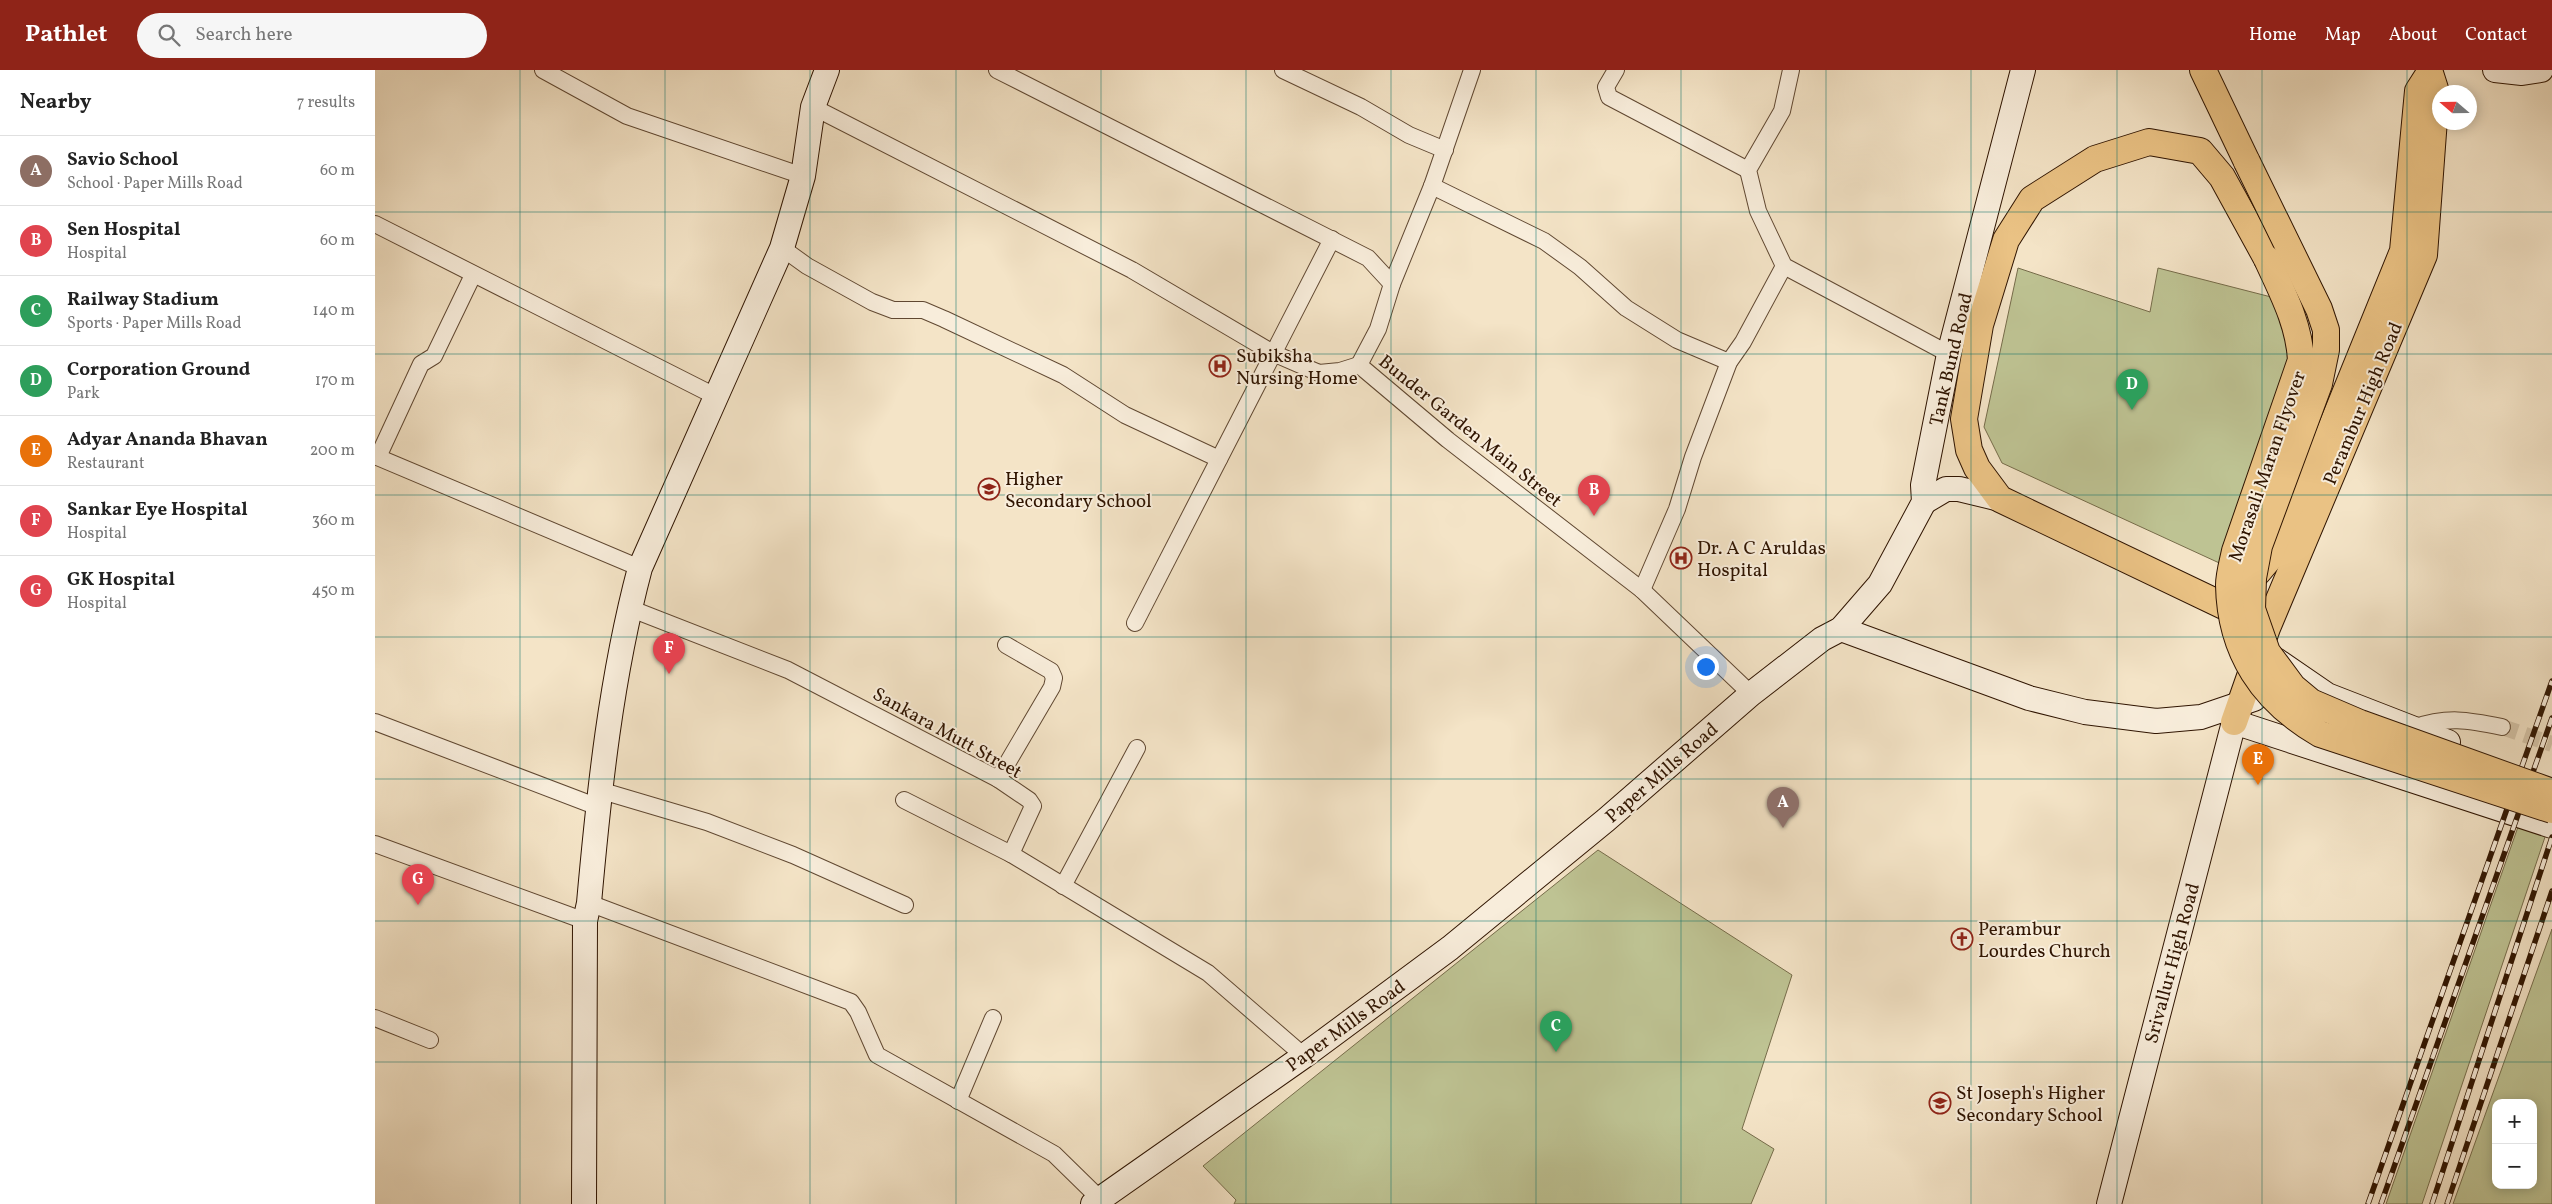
<!DOCTYPE html>
<meta charset="utf-8">
<style>
:root{--surface:#fff;--page:#f6f6f6;--text:#222;--muted:#767676;--line:#e0e0e0;--accent:#8f2418}
body{margin:0;font-family:Vollkorn,serif;background:var(--page);color:var(--text)}
.controls{position:absolute;right:15px;bottom:15px;display:grid;overflow:hidden;border-radius:10px;box-shadow:0 2px 12px #0003}
.controls button{width:45px;height:45px;display:grid;place-items:center;padding:0;border:0;border-bottom:1px solid var(--line);background:var(--surface);color:var(--text);font:25px sans-serif}
.compass{position:absolute;left:2057px;top:15px;width:45px;height:45px;border-radius:50%;background:var(--surface);box-shadow:0 2px 12px #0003;rotate:290deg}
.you{position:absolute;left:1330px;top:596px;width:18px;height:18px;margin:-12px;border:4px solid #fff;border-radius:50%;background:#1a73e8;box-shadow:0 0 0 8px #1a73e833}
.badge{display:grid;place-items:center;width:32px;height:32px;border-radius:50%;background:var(--accent);color:#fff;font-size:16px;font-weight:700}
.pin{position:absolute;translate:-50% -41px;filter:drop-shadow(0 1px 2px #0008)}
.pin::after{content:'';position:absolute;top:26px;width:18px;height:15px;background:inherit;clip-path:polygon(0 0,100% 0,50% 100%)}
.list{margin:0;padding:0;list-style:none}
h2{display:flex;justify-content:space-between;align-items:center;height:65px;margin:0;padding:0 20px;font-size:21px}
h2 small{font-size:16px;font-weight:400;color:var(--muted)}
.list li{display:grid;grid-template-columns:32px 1fr auto;gap:15px;align-items:center;box-sizing:border-box;height:70px;padding:0 20px;border-top:1px solid var(--line)}
.list b{display:block;font-size:19px;white-space:nowrap}
.list p{margin:0;font-size:16px;white-space:nowrap;color:var(--muted)}
.list em{font-size:16px;font-style:normal;color:var(--muted)}
.icon{flex:none;width:28px;height:28px;fill:none;stroke:currentColor;stroke-width:2;stroke-linecap:round;stroke-linejoin:round}
.map{position:relative;flex:none;width:2177px;height:1134px;overflow:hidden}
header{display:flex;align-items:center;gap:30px;box-sizing:border-box;height:70px;padding:0 25px;background:var(--accent);color:#fff}
header strong{font-size:24px}
nav{display:flex;gap:28px;margin-inline-start:auto;font-size:18px}
.search{width:350px;height:45px;background:var(--page);display:flex;align-items:center;gap:12px;box-sizing:border-box;padding:0 18px;border-radius:28px;color:var(--muted);font-size:19px}
main{display:flex}
aside{flex:1;background:var(--surface)}
.map>svg:first-child{display:block}
.green{fill:#bec393;stroke:#766c4a;fill-rule:evenodd}
.lines{fill:none;stroke-linecap:round;stroke-linejoin:round}
.street-tunnel{stroke:#d6c5a9;stroke-width:16;stroke-dasharray:16 8;stroke-linecap:butt}
.street-casing{stroke:#604832;stroke-width:18}
.secondary-casing{stroke:#2f1400;stroke-width:26}
.primary-casing{stroke:#2f1400;stroke-width:28}
.street{stroke:#f8eddb;stroke-width:16}
.secondary{stroke:#f8eddb;stroke-width:24}
.primary{stroke:#eac284;stroke-width:26}
.rail-casing{stroke:#2f1400;stroke-width:5.5}
.rail{stroke:#f8eddb;stroke-width:4;stroke-dasharray:11;stroke-linecap:butt}
.primary-bridge-casing{stroke:#2f1400;stroke-width:28;stroke-linecap:butt}
.primary-bridge{stroke:#eac284;stroke-width:26}
.grid{fill:none;stroke:#0f766e;stroke-width:1;stroke-opacity:0.55}
.labels{text-anchor:middle;stroke-width:4;stroke-linejoin:round;paint-order:stroke}
.poi-label{font-size:19px;fill:#2f1400;stroke:#f8eddb;text-anchor:start}
.street-label{font-size:19px;fill:#2f1400;stroke:#f8eddb}
</style>
<header>
<strong>Pathlet</strong>
<div class="search"><svg class="icon" aria-label="search" viewBox="0 0 24 24"><circle cx="10" cy="10" r="6"/><path d="M15 15l6 6"/></svg>Search here</div>
<nav><a>Home</a><a>Map</a><a>About</a><a>Contact</a></nav>
</header>
<main>
<aside>
<h2>Nearby<small>7 results</small></h2>
<ul class="list">
<li><span class="badge" style="background:#8d6e63">A</span><div><b>Savio School</b><p>School · Paper Mills Road</p></div><em>60 m</em></li>
<li><span class="badge" style="background:#e0444e">B</span><div><b>Sen Hospital</b><p>Hospital</p></div><em>60 m</em></li>
<li><span class="badge" style="background:#2e9e5b">C</span><div><b>Railway Stadium</b><p>Sports · Paper Mills Road</p></div><em>140 m</em></li>
<li><span class="badge" style="background:#2e9e5b">D</span><div><b>Corporation Ground</b><p>Park</p></div><em>170 m</em></li>
<li><span class="badge" style="background:#e8710a">E</span><div><b>Adyar Ananda Bhavan</b><p>Restaurant</p></div><em>200 m</em></li>
<li><span class="badge" style="background:#e0444e">F</span><div><b>Sankar Eye Hospital</b><p>Hospital</p></div><em>360 m</em></li>
<li><span class="badge" style="background:#e0444e">G</span><div><b>GK Hospital</b><p>Hospital</p></div><em>450 m</em></li>
</ul>
</aside>
<div class="map">
<svg width="2177" height="1134" viewBox="0 0 2177 1134">
<rect width="100%" height="100%" fill="#f4e4c7"/>
<filter id="stains"><feTurbulence type="fractalNoise" baseFrequency=".004" numOctaves="4"/><feColorMatrix values="0 0 0 0 .2 0 0 0 0 .09 0 0 0 0 .02 0 0 0 .5 -.17"/></filter>
<radialGradient id="worn" r=".72"><stop offset=".6" stop-color="#630" stop-opacity="0"/><stop offset="1" stop-color="#630" stop-opacity=".3"/></radialGradient>
<g class="green">
<path d="M1643 198 1775 242 1783 198 1904 229 1914 282 1907 322 1853 497 1627 393 1609 357Z"/>
<path d="M2144 754 2172 761 2047 1134H2011Z"/>
<path d="M1223 780 1417 905 1367 1059 1399 1079 1376 1134H859L861 1130 828 1096Z"/>
<path d="M2177 859V1134H2078ZM2121 1033H2158V1115H2121Z"/>
</g>
<g class="lines">
<path class="street-tunnel" d="M2127 657 2177 674"/>
<g class="street-casing">
<g id="street">
<path d="M168 0 252 46 428 106"/>
<path d="M622 0 993 188 1017 214"/>
<path d="M908 0 986 37 1034 65 1070 80"/>
<path d="M1097 0 1057 116 1017 214 1003 259 984 295 1073 370 1267 520 1376 624"/>
<path d="M1241 0 1231 17 1234 27 1373 100"/>
<path d="M1416 0 1407 41 1373 100 1383 141 1409 196 1574 284"/>
<path d="M438 37 757 200 898 283 944 303 965 301 984 295"/>
<path d="M1057 116 1169 171 1205 197 1251 238 1302 270 1354 292"/>
<path d="M0 154 340 326"/>
<path d="M407 178 432 196 497 232 518 240H548L569 249 688 305 750 345 844 389"/>
<path d="M0 386 265 498"/>
<path d="M3 387 46 294 59 286 98 205"/>
<path d="M1267 520 1302 439 1318 387 1354 292 1368 272 1409 196"/>
<path d="M254 538 413 600 623 709 654 730 658 736 636 784 833 903 929 986"/>
<path d="M760 553 957 169"/>
<path d="M0 652 223 737"/>
<path d="M2038 658C2072 646 2093 650 2127 657"/>
<path d="M623 709 677 617 679 608 676 601 631 575"/>
<path d="M224 720 332 752 418 785 530 835"/>
<path d="M529 730 636 784"/>
<path d="M0 774 210 851"/>
<path d="M688 816 762 678"/>
<path d="M214 833 476 932 483 942 502 985 679 1084 725 1129"/>
<path d="M0 948 55 970"/>
<path d="M583 1031 618 948"/>
</g>
</g>
<g class="secondary-casing">
<g id="secondary">
<path d="M2120 0 2147 3 2166 0"/>
<path d="M1549 432 1571 419H1584L1625 429"/>
<path d="M1466 559 1654 628 1710 642 1781 651 1826 647 1879 629"/>
<path d="M1901 590 1952 625 2073 672"/>
<path d="M209 1134 210 851 214 833C224 721 236 607 265 498L407 178 428 106 438 37 452 0"/>
<path d="M718 1134 929 986 1075 878 1231 750 1376 624 1447 569 1466 559 1505 514 1549 432 1548 415 1574 284 1648 0"/>
<path d="M1734 1134 1859 652 2177 756"/>
</g>
</g>
<g class="primary-casing">
<g id="primary">
<path d="M1828 0 1872 92"/>
<path d="M1869 512 1883 502 1911 469 2028 181 2043 21 2052 7"/>
<path d="M1874 548 1625 429 1602 398 1594 380 1589 349 1605 255 1631 170 1657 129 1720 89 1774 72 1825 81 1847 107 1892 189"/>
<path d="M1859 652 1892 558 2049 185 2061 22 2054 0"/>
</g>
</g>
<use href="#street" class="street"/>
<use href="#secondary" class="secondary"/>
<use href="#primary" class="primary"/>
<g class="rail-casing">
<g id="rail">
<path d="M1993 1134 2177 611"/>
<path d="M2006 1134 2177 648"/>
<path d="M2057 1134 2177 767"/>
<path d="M2072 1134 2177 821"/>
</g>
</g>
<use href="#rail" class="rail"/>
<g class="primary-bridge-casing">
<g id="primary-bridge">
<path d="M1872 92 1944 239 1951 260V280L1944 314 1884 476 1878 508 1877 539 1892 582 1918 617 1936 632 1985 653 2177 722"/>
<path d="M1892 189C1907 222 1924 253 1926 290L1860 481C1858 491 1854 504 1854 515 1855 582 1888 631 1945 664L2177 740"/>
</g>
</g>
<use href="#primary-bridge" class="primary-bridge"/>
</g>
<path class="grid" d="M145 0V1134M290 0V1134M435 0V1134M581 0V1134M726 0V1134M871 0V1134M1016 0V1134M1161 0V1134M1306 0V1134M1451 0V1134M1596 0V1134M1742 0V1134M1887 0V1134M2032 0V1134M0 142H2177M0 284H2177M0 425H2177M0 567H2177M0 709H2177M0 851H2177M0 992H2177"/>
<defs>
<g id="hospital-ring" transform="scale(1.125)"><circle r="9.5" fill="#f8eddb" stroke="#8f2418" stroke-width="1.5"/><path d="M-5-5h3v3.5h4V-5h3V5h-3V1.5h-4V5h-3Z" fill="#8f2418"/></g>
<g id="school-ring" transform="scale(1.125)"><circle r="9.5" fill="#f8eddb" stroke="#8f2418" stroke-width="1.5"/><path d="M0-5L7-2L0 1L-7-2ZM-4 1L0 2.5L4 1V4Q0 6-4 4Z" fill="#8f2418"/></g>
<g id="church-ring" transform="scale(1.125)"><circle r="9.5" fill="#f8eddb" stroke="#8f2418" stroke-width="1.5"/><path d="M-1.2-6h2.4v3.5h3.3v2.4h-3.3V6h-2.4V-.1h-3.3v-2.4h3.3Z" fill="#8f2418"/></g>
</defs>
<g fill-rule="evenodd">
<use href="#hospital-ring" x="845" y="296"/>
<use href="#school-ring" x="614" y="419"/>
<use href="#hospital-ring" x="1306" y="488"/>
<use href="#church-ring" x="1587" y="869"/>
<use href="#school-ring" x="1565" y="1033"/>
</g>
<g class="labels">
<g class="poi-label">
<text x="861" y="292">Subiksha<tspan x="861" dy="22">Nursing Home</tspan></text>
<text x="630" y="415">Higher<tspan x="630" dy="22">Secondary School</tspan></text>
<text x="1322" y="484">Dr. A C Aruldas<tspan x="1322" dy="22">Hospital</tspan></text>
<text x="1603" y="865">Perambur<tspan x="1603" dy="22">Lourdes Church</tspan></text>
<text x="1581" y="1029">St Joseph's Higher<tspan x="1581" dy="22">Secondary School</tspan></text>
</g>
<g class="street-label">
<text transform="translate(1575 289) rotate(-77)" y="7">Tank Bund Road</text>
<text transform="translate(1987 333) rotate(-67)" y="7">Perambur High Road</text>
<text transform="translate(1096 360) rotate(39)" y="7">Bunder Garden Main Street</text>
<text transform="translate(1891 396) rotate(-71)" y="7">Morasali Maran Flyover</text>
<text transform="translate(573 662) rotate(29)" y="7">Sankara Mutt Street</text>
<text transform="translate(1286 702) rotate(-41)" y="7">Paper Mills Road</text>
<text transform="translate(1796 893) rotate(-75)" y="7">Srivallur High Road</text>
<text transform="translate(970 955) rotate(-36)" y="7">Paper Mills Road</text>
</g>
</g>
<rect width="100%" height="100%" filter="url(#stains)"/>
<rect width="100%" height="100%" fill="url(#worn)"/>
</svg>
<div class="controls">
<button>+</button>
<button>−</button>
</div>
<svg class="compass" viewBox="-18 -18 36 36"><path d="M0-13l5 13h-10z" fill="#e53935"/><path d="M0 13l5-13h-10z" fill="#767676"/></svg>
<div class="you"></div>
<div class="pin badge" style="left:1408px;top:758px;background:#8d6e63">A</div>
<div class="pin badge" style="left:1219px;top:446px;background:#e0444e">B</div>
<div class="pin badge" style="left:1181px;top:982px;background:#2e9e5b">C</div>
<div class="pin badge" style="left:1757px;top:340px;background:#2e9e5b">D</div>
<div class="pin badge" style="left:1883px;top:715px;background:#e8710a">E</div>
<div class="pin badge" style="left:294px;top:604px;background:#e0444e">F</div>
<div class="pin badge" style="left:43px;top:835px;background:#e0444e">G</div>
</div>
</main>
